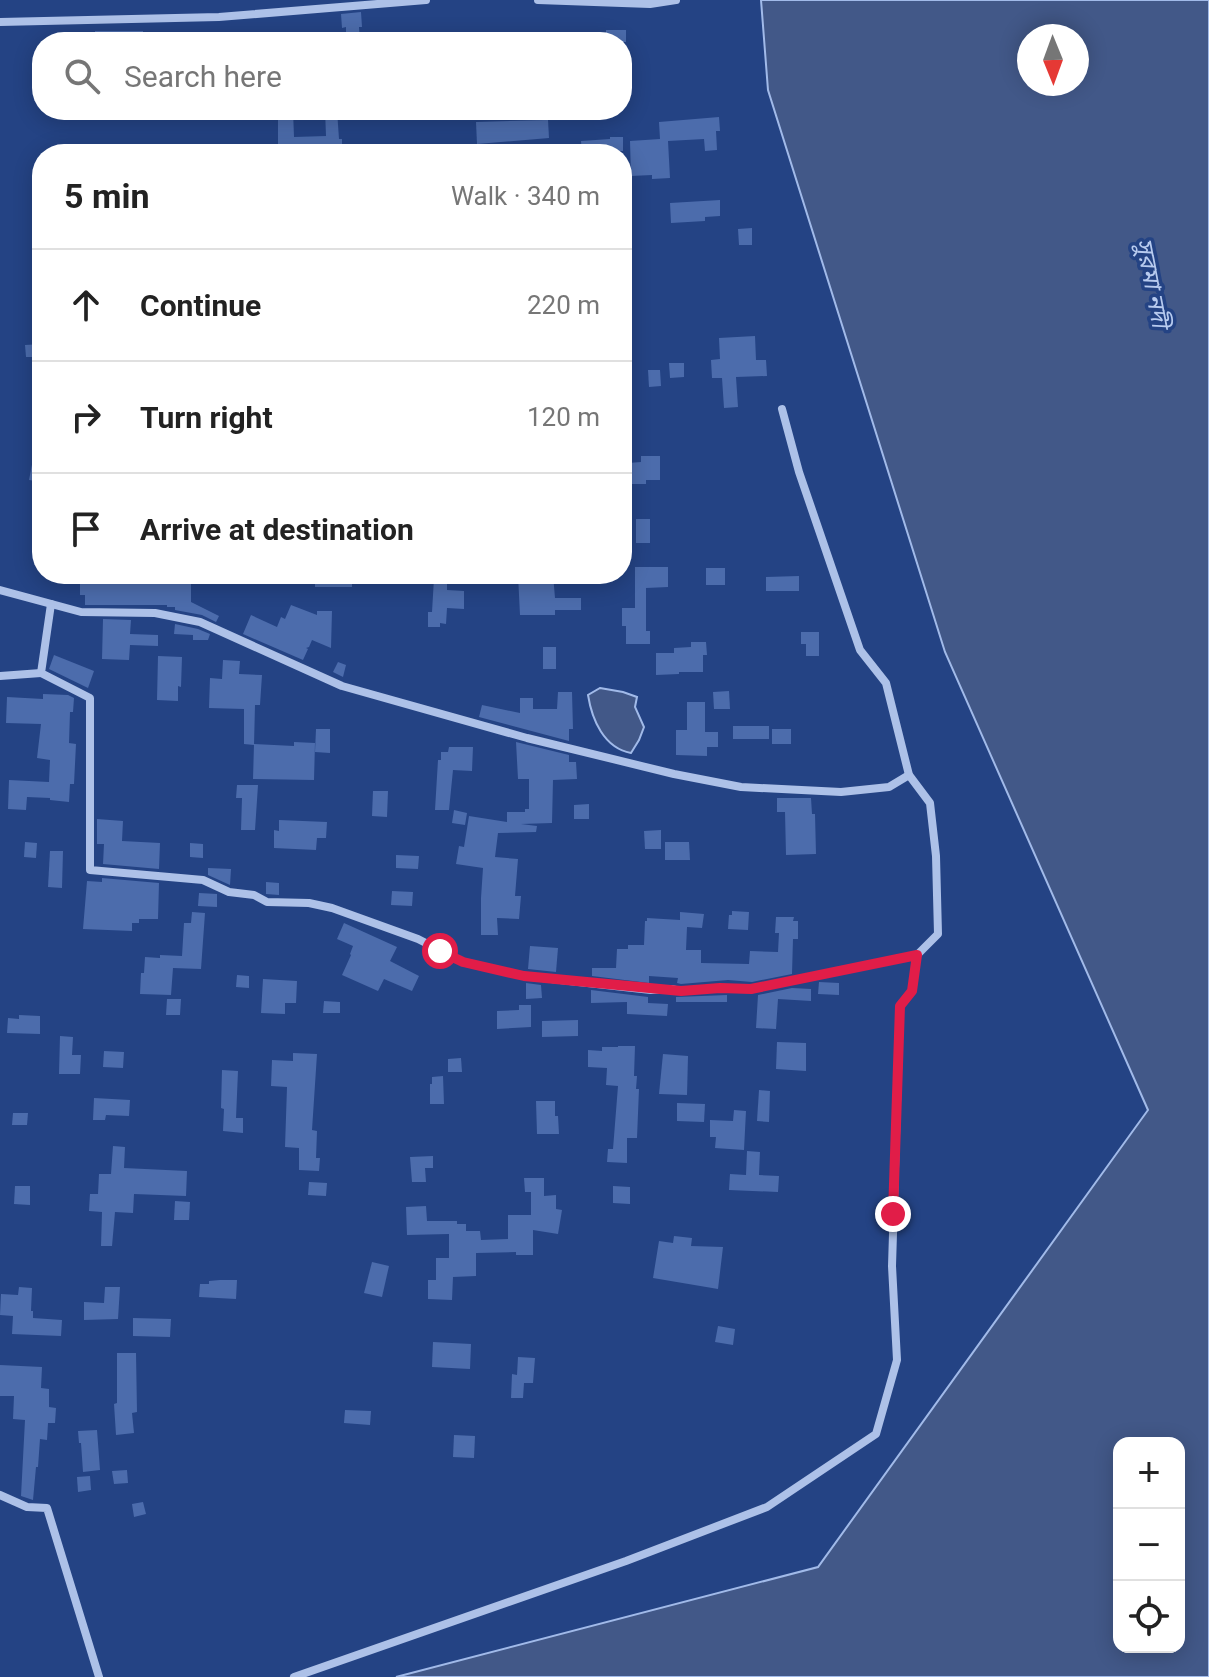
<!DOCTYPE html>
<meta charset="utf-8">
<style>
:root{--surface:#fff;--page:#f2f2f2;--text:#222;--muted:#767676;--line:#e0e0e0}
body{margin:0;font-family:Roboto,"Noto Sans Bengali",sans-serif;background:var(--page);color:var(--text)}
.controls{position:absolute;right:24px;bottom:24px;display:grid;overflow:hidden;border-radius:16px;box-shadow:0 4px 20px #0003}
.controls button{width:72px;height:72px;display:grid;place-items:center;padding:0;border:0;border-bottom:2px solid var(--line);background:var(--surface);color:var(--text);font:40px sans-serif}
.compass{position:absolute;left:1017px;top:24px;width:72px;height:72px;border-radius:50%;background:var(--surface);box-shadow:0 4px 20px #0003;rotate:179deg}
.stop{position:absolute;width:24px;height:24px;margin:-18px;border:6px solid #e11d48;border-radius:50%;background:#fff}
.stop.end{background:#e11d48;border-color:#fff;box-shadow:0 2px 8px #0008}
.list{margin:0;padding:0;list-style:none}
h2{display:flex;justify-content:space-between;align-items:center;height:104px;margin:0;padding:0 32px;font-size:34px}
h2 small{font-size:26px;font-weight:400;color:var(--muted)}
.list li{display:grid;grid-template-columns:52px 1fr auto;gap:24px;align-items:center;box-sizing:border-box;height:112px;padding:0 32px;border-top:2px solid var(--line)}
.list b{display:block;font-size:30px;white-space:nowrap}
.list em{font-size:26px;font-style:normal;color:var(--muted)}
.icon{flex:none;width:44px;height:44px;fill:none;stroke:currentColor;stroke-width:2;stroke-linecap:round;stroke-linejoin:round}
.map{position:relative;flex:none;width:1209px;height:1677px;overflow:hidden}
.search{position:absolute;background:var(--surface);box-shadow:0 4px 20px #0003;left:32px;top:32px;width:600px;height:88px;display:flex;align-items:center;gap:20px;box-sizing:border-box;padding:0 28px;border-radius:32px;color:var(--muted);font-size:30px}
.panel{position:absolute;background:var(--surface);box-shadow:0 4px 20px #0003;left:32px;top:144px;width:600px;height:440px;border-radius:32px}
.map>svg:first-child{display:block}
.water{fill:#425888;stroke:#a1bae9;stroke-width:2;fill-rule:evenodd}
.building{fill:#4c6cac}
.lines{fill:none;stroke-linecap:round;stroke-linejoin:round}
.minor{stroke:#adc1e8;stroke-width:8}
.route{stroke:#e11d48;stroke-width:10}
.labels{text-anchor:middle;stroke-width:7;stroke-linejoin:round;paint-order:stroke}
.water-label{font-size:24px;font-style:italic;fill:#b8cbef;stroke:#244384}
</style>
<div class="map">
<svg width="1209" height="1677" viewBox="0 0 1209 1677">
<rect width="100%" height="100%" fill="#244384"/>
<g class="water">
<path d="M761 0H1209V1677H396L818 1567 1148 1110 945 652 768 90ZM1029 36H1077V84H1029ZM1119 1443H1179V1647H1119Z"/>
<path d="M600 688 623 692 637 697 635 707 644 727 639 740 631 753C604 748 592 720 588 695Z"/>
</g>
<g class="building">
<path d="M361 12 362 27H359L360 42H346V27L342 28 341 14Z"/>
<rect x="606" y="30" width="20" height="12"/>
<rect x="95" y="31" width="48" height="11"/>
<path d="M278 110H293L294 137 326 136 325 110H337L339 139H342V154H301V150L278 151Z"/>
<path d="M719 117 720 131H716L717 150 705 151 704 139 668 141 670 178 652 179V175L631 176 630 141 660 139 659 122Z"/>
<path d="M548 120 549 138 477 144 476 122Z"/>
<path d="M610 137H623V151H605V154H582L581 141 610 139Z"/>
<path d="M720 200V216L705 217V221L671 223 670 203Z"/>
<path d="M752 228V245H739L738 229Z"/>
<path d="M755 336 756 360H766L767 376 736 377 738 407 724 408 722 378H712L711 360 720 359 719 338Z"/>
<path d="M42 344V357H26L25 345Z"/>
<path d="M669 363H684V377L670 378Z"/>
<path d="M648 370H660L661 386 649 387Z"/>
<path d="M36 444 42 445V482L29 480Z"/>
<path d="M641 456H660V480H646V484H627L628 463 641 462Z"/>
<rect x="636" y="519" width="14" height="24"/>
<path d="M635 567H668V587L646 588V631H650V644H626V626H622V608H635Z"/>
<rect x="706" y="568" width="19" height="17"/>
<path d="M80 574H191V602L219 616 216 622 202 615 175 610V607H167V605H85V595H80Z"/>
<rect x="315" y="574" width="37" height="13"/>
<path d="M553 574 555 598H581V610H555V615H520L518 575Z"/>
<path d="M799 576V591H766V577Z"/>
<path d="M434 578H447V590L464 591V609L447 608 446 624 440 623V627H428V612H432Z"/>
<path d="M291 605 317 615V611H332L331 648 312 640 309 647 306 648 308 649 303 660 243 634 251 615 277 627 281 617 285 619Z"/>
<path d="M103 619 131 620 130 634 158 635V646L130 645 129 660 102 659Z"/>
<path d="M175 624 198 629 210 634 208 640H193V635L174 634Z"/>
<path d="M801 632H819V656H806V644H801Z"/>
<path d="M691 642H706L707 655H703V672H679V674L656 675V653H674V648L691 647Z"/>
<rect x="543" y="647" width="13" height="22"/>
<path d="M54 655 94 671 88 688 49 669Z"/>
<path d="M158 656 182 657 181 687 178 686V701L157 700Z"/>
<path d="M223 660 240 661 239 674 262 675 260 705H255L254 745 244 744V709L209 708 210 678 222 679Z"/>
<path d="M338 662 346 665 343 677 333 672Z"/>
<path d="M729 691 730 709H714L713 692Z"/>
<path d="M558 692H572L573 729H569V741L479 717 482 705 520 713V698H533V709H557Z"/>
<path d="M43 694 68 695 74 698 73 712H70L69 743 76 744 74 784H70L69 802 50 800V798L27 797 26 810 8 809 9 780 49 782 50 760 37 758 41 724 6 723 7 697 43 699Z"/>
<path d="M687 702H705V732H718V747H707V756L676 755V730H687Z"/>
<rect x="733" y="726" width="36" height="13"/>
<path d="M316 729H330V753L315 752Z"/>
<rect x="772" y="729" width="19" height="15"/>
<path d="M294 742 315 743 314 780 253 779 254 744 294 746Z"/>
<path d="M516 742 569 755V762H576L577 779 553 780 552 823 521 824 537 826 536 832 498 833 495 857 518 859 515 896H521L519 919 497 918 498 935H481V898L483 868 456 864 459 846 464 847 469 816 507 822V812H525V809H529V779H518Z"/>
<path d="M449 747H473L472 771 453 770 449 810H435L438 760H441V752H448Z"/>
<path d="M237 785H258L255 830H241L242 798H236Z"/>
<path d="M373 791H388L387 817 372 816Z"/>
<path d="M777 798H811L812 814H815L816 854 786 855 785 812H777Z"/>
<path d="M589 804V819H574V805Z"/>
<path d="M454 810 467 813 465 825 452 823Z"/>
<path d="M97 819 123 821 122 841 160 843 159 869 103 864 104 844H97Z"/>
<path d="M279 820 327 822 326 838H317L316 850 274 848V830L279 831Z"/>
<path d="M661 830V849H645L644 831Z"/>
<path d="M25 842 37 843 36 858 24 857Z"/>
<path d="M665 842H689L690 860H665Z"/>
<path d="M190 843 203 844V858L190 857Z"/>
<path d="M50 851H63L62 888 48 887Z"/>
<path d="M396 855 419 856 418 869 396 868Z"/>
<path d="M208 868 231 869 230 885 208 875Z"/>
<path d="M102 878 159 883 158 919H139V923H132V931L83 929 87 881 102 882Z"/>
<path d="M266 882 279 883V895L266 894Z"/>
<path d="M392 891 413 892 412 906 391 905Z"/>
<path d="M199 893 217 894V907L198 906Z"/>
<path d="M732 911 749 912 748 930 728 929 729 915H732Z"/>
<path d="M192 912 205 913 201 969 173 968 171 995 140 994 141 973H144L145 957 160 958V955L182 956 184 923H191Z"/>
<path d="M680 912 704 914 702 928 687 927 686 950H701V963L749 964 750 951 778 952 779 933H775L776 917H794L793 921H798V939H793L792 974 752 982 728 980 681 984 677 983 678 978 649 976V983L592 976V968H616L617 949H628V945H644L645 921H647V918L680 920Z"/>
<path d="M344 923 397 947 390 961 419 976 412 991 384 979 378 991 342 975 351 955 350 954 353 946 337 939Z"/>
<path d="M530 946 558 948 556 972 528 969Z"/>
<path d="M237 975 249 976V988L236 987Z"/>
<path d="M263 979 297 981 296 1003H285V1014L261 1013Z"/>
<path d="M819 982 839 983V995L818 994Z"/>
<path d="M526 983 541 985 542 998 526 999Z"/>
<path d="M792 988 811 989V1001L778 999 776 1029 756 1028 758 995Z"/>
<path d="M591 990 648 997V1003L668 1004 667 1016 627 1014V1002L591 1003Z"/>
<path d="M727 995V1002H676V997Z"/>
<path d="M167 999H181L180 1015H166Z"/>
<path d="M324 1001 340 1002V1013H323Z"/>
<path d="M519 1005H531V1027L497 1029V1011L519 1010Z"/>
<path d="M19 1015 40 1016V1034L7 1033 8 1018 19 1019Z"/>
<path d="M578 1020V1036L542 1037V1021Z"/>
<path d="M60 1036 73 1037 72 1055H81L80 1074H59Z"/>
<path d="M777 1042 806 1043V1071L776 1069Z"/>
<path d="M618 1046H635L634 1076H637L636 1089H639L637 1138H627V1163L607 1162 608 1149H613L618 1086 606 1085 607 1068 588 1067V1050L602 1051V1047H618Z"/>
<path d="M104 1051 124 1052 123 1068 103 1067Z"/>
<path d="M293 1053 317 1054 312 1130 317 1131 316 1158H320L319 1171 299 1170V1148L285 1147 287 1087 271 1086 272 1060 293 1061Z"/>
<path d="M663 1054 688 1056 687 1095 659 1094Z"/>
<path d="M461 1058 462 1072H448V1059Z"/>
<path d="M222 1070 238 1071 236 1118H243V1133L223 1131 224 1109 221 1108Z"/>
<path d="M443 1076 444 1104H430V1084H432V1077Z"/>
<path d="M759 1090 770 1091 769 1122 757 1121Z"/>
<path d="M94 1098 130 1100 129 1116 106 1115 105 1120H93Z"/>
<path d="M536 1101H555V1116H558L559 1134H537Z"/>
<path d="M677 1103 705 1104 704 1122 677 1121Z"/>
<path d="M734 1110 746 1111 744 1150 715 1148 716 1137H710V1120L733 1121Z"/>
<path d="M13 1113H28L27 1125H12Z"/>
<path d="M113 1146 125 1147 124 1168 187 1171 186 1196 134 1194 133 1213 115 1212 112 1246H101L102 1212 89 1211 90 1194H98L99 1174H111Z"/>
<path d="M747 1151 760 1152 759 1175 779 1176 778 1192 729 1190 730 1174 746 1175Z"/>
<path d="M433 1156V1168H425L426 1182H412L410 1157Z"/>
<path d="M524 1178H544V1196L556 1195V1209L562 1210 558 1234 533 1230V1255H516V1252L476 1253V1276L453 1277 452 1300 428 1299V1280H436V1258H449V1234L407 1235 406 1207 426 1206 427 1221H457V1224H466V1231H480L481 1240 508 1239V1215H531V1192H525Z"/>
<path d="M309 1182 327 1183 326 1196 308 1195Z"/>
<path d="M15 1186H30V1205L14 1204Z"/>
<path d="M613 1186 630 1187V1204L613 1203Z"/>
<path d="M175 1201 190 1202 189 1220H174Z"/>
<path d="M674 1236 692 1238 691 1246 723 1247 718 1289 653 1278 659 1241 673 1243Z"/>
<path d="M372 1262 389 1266 382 1297 364 1293Z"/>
<path d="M220 1280H237L236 1299 199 1297 200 1284H209V1281Z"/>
<path d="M19 1287 32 1288 31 1311H33V1318L62 1320 61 1336 12 1334 13 1316 0 1315 1 1294 18 1295Z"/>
<path d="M105 1287H120L118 1319 84 1320V1302L104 1303Z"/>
<path d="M133 1318 171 1319 170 1337 133 1336Z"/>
<path d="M718 1326 735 1329 733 1345 715 1342Z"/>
<path d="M433 1342 471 1344 470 1369 432 1367Z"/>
<path d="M117 1353H136L137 1412 132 1413 134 1433 116 1435 114 1404 117 1403Z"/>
<path d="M518 1357 535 1358 533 1383H524L523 1398H511L512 1374 517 1375Z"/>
<path d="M0 1365 42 1367 41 1388 49 1389V1407L56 1408 55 1423H48L47 1440 40 1439 38 1467H36L33 1500 21 1496 25 1420 13 1419 14 1396H0Z"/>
<path d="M345 1410 371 1411 370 1425 344 1423Z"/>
<path d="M97 1430 100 1470 83 1472 81 1443H79L78 1431Z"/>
<path d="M454 1435 475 1436 474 1458 453 1457Z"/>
<path d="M127 1470 128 1483 114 1484 112 1471Z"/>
<path d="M90 1476 91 1490 78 1492 77 1477Z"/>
<path d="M143 1502 146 1514 134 1517 132 1504Z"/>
</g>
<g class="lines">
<g class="minor">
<path d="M538 0 650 4 676 0"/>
<path d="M0 22 219 17 426 0"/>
<path d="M0 590 81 612 155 613 200 622 342 686 527 738 674 774 741 787 841 792 889 787 909 775"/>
<path d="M51 604 41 673 90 698V870L203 880 229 892 254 895 267 902 309 903 332 908 418 939 463 962 524 976 651 990 671 989 681 991 720 988 751 989 917 955"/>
<path d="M0 676 41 673"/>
<path d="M0 1495 27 1507 47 1508 99 1677"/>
<path d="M294 1677 626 1561 767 1507 876 1434 897 1360 892 1266 900 1006 912 991 917 955 938 934 936 856 930 803 909 775 886 683 860 650 799 472 782 409"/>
</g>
</g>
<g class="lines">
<path class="route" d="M440 951 463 962 524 976 681 991 720 988 751 989 917 955 912 991 900 1006 893 1214"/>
</g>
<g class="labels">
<g class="water-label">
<text transform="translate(1152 283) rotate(79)" y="8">সুরমা নদী</text>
</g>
</g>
</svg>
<div class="controls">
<button>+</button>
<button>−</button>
<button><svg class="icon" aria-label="locate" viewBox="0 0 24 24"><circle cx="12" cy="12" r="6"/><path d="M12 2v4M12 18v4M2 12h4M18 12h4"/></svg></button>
</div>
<svg class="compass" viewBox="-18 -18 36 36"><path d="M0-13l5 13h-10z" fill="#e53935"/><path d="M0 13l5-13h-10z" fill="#767676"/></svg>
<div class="stop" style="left:440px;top:951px"></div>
<div class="stop end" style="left:893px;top:1214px"></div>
<div class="search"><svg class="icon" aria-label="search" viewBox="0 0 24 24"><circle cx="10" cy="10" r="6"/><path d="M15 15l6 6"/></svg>Search here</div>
<section class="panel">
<h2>5 min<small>Walk · 340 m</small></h2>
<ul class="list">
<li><svg class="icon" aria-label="ahead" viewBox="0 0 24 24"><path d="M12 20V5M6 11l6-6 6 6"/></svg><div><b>Continue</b></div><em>220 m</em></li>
<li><svg class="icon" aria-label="right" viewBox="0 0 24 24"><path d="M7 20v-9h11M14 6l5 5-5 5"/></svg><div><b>Turn right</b></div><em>120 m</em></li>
<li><svg class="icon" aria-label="arrive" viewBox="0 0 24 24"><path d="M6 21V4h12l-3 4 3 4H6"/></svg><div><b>Arrive at destination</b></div></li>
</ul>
</section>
</div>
